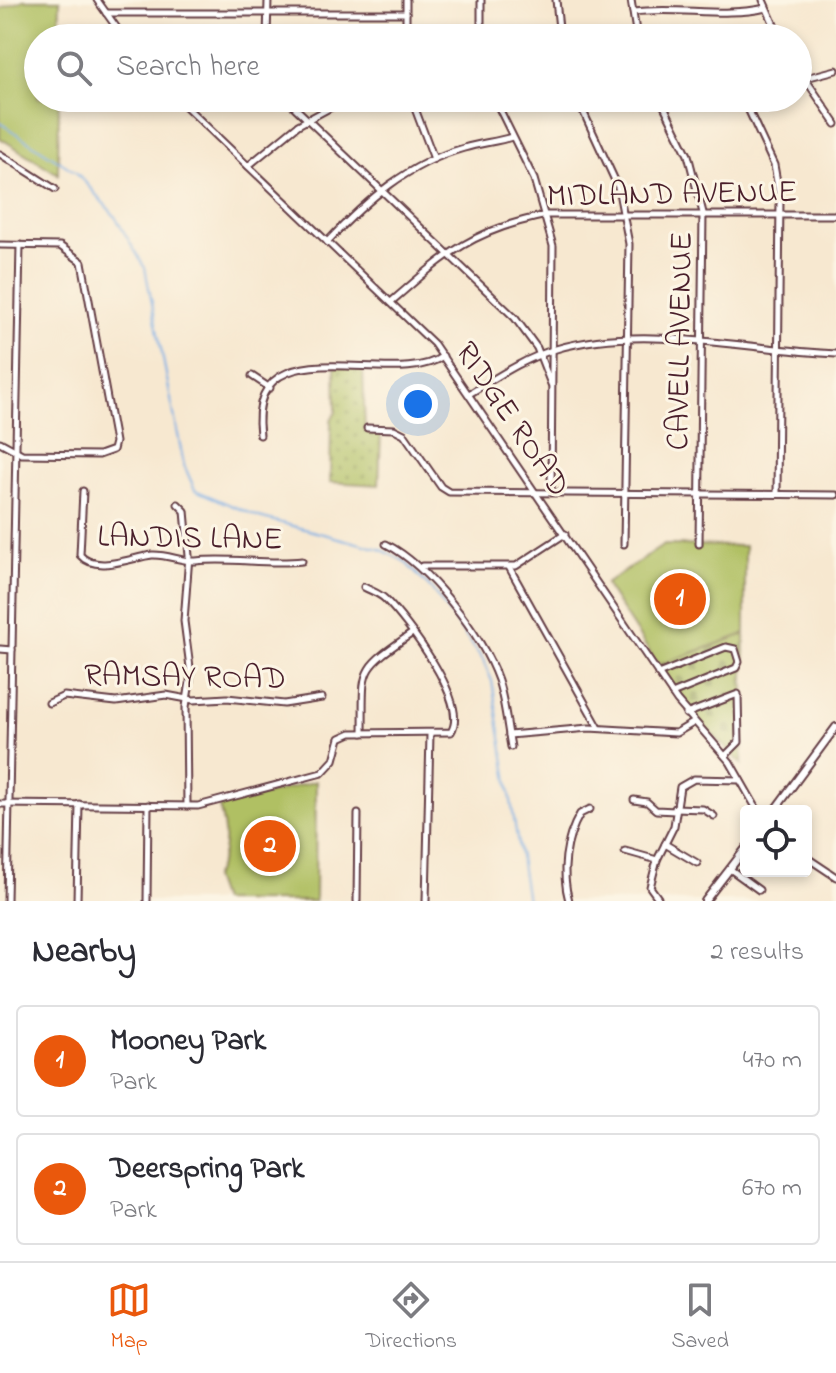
<!DOCTYPE html>
<style>
:root{--surface:#fff;--page:#f7f7f7;--text:#2b2b33;--muted:#7c7c81;--line:#e1e1e2;--accent:#ea580c}
body{margin:0;font-family:"Indie Flower",sans-serif;background:var(--page);color:var(--text)}
.controls{position:absolute;right:24px;bottom:24px;display:grid;overflow:hidden;border-radius:8px;box-shadow:0 4px 12px #0003}
.controls button{width:72px;height:72px;display:grid;place-items:center;padding:0;border:0;border-bottom:2px solid var(--line);background:var(--surface);color:var(--text);font:40px sans-serif}
.you{position:absolute;left:418px;top:404px;width:28px;height:28px;margin:-20px;border:6px solid #fff;border-radius:50%;background:#1a73e8;box-shadow:0 0 0 12px #1a73e833}
.badge{display:grid;place-items:center;width:52px;height:52px;border-radius:50%;background:var(--accent);color:#fff;font-size:26px;font-weight:700}
.pin{position:absolute;translate:-50% -50%;border:4px solid #fff;box-shadow:0 2px 8px #0006}
.list{margin:0;padding:0;list-style:none}
h2{display:flex;justify-content:space-between;align-items:center;height:104px;margin:0;padding:0 32px;font-size:34px}
h2 small{font-size:26px;font-weight:400;color:var(--muted)}
.list li{display:grid;grid-template-columns:52px 1fr auto;gap:24px;align-items:center;box-sizing:border-box;height:112px;margin:0 16px 16px;padding:0 16px;border:2px solid var(--line);border-radius:8px}
.list b{display:block;font-size:30px;white-space:nowrap}
.list p{margin:0;font-size:26px;white-space:nowrap;color:var(--muted)}
.list em{font-size:26px;font-style:normal;color:var(--muted)}
.icon{flex:none;width:44px;height:44px;fill:none;stroke:currentColor;stroke-width:2;stroke-linecap:round;stroke-linejoin:round}
.map{position:relative;flex:none;width:836px;height:901px;overflow:hidden}
.search{position:absolute;background:var(--surface);box-shadow:0 4px 12px #0003;left:24px;right:24px;top:24px;height:88px;display:flex;align-items:center;gap:20px;box-sizing:border-box;padding:0 28px;border-radius:44px;color:var(--muted);font-size:30px}
.sheet{height:360px;background:var(--surface)}
nav{display:flex;justify-content:space-around;align-items:center;box-sizing:border-box;height:112px;border-top:2px solid var(--line);background:var(--surface);font-size:22px;color:var(--muted)}
nav a{display:grid;justify-items:center;gap:4px}
nav .on{color:var(--accent)}
.map>svg:first-child{display:block}
.grass{fill:url(#grass-dots);stroke:#7d7047;stroke-width:2}
.cemetery{fill:url(#cemetery-stones);stroke:#7d7047;stroke-width:2}
.park{fill:#b0c063;stroke:#7d7047;stroke-width:2}
.lines{fill:none;stroke-linecap:round;stroke-linejoin:round}
.stream{stroke:#77ace5;stroke-width:2}
.minor-casing{stroke:#643d44;stroke-width:9}
.major-casing{stroke:#643d44;stroke-width:10}
.minor{stroke:#fff;stroke-width:5}
.major{stroke:#fff;stroke-width:6}
.labels{text-anchor:middle;stroke-width:6;stroke-linejoin:round;paint-order:stroke}
.street-label{font-size:32px;fill:#4a1f2b;stroke:#fcf5e5}
</style>
<div class="map">
<svg width="836" height="901" viewBox="0 0 836 901">
<defs>
<pattern id="grass-dots" width="8" height="8" patternUnits="userSpaceOnUse" patternTransform="scale(2)"><rect width="8" height="8" fill="#b0c063"/><path d="M2 2h.1M6 6h.1" fill="none" stroke="#919b52" stroke-width="1.8" stroke-linecap="round"/></pattern>
<pattern id="cemetery-stones" width="16" height="16" patternUnits="userSpaceOnUse" patternTransform="scale(2)"><rect width="16" height="16" fill="#b0c063"/><path d="M2 7V4a2 2 0 0 1 4 0v3zM10 15v-3a2 2 0 0 1 4 0v3z" fill="#919b52"/></pattern>
</defs>
<rect width="100%" height="100%" fill="#fcf5e5"/>
<filter id="ink" filterUnits="userSpaceOnUse"><feTurbulence type="fractalNoise" baseFrequency=".0125" numOctaves="2"/><feDisplacementMap in="SourceGraphic" scale="16" xChannelSelector="R" yChannelSelector="G"/><feConvolveMatrix kernelMatrix="1 2 1 2 8 2 1 2 1" color-interpolation-filters="sRGB"/></filter>
<filter id="wash" filterUnits="userSpaceOnUse"><feTurbulence type="fractalNoise" baseFrequency=".006" numOctaves="4" result="noise"/><feDisplacementMap in="SourceGraphic" scale="32" xChannelSelector="R" yChannelSelector="G"/><feGaussianBlur stdDeviation="1.8" result="paint"/><feColorMatrix in="noise" values="0 0 0 0 0 0 0 0 0 0 0 0 0 0 0 0 0 1.4 0 .05"/><feComposite in="paint" operator="in"/></filter>
<g filter="url(#wash)">
<rect width="100%" height="100%" fill="#f7e8d0"/>
<path class="grass" d="M335 367H363L365 432H381L379 485 330 482 331 420 336 412Z"/>
<path class="cemetery" d="M745 634 742 764 702 724 658 665Z"/>
<g class="park">
<path d="M24 0H60L59 38H38V98H59L58 174 0 138V9Z"/>
<path d="M664 545 745 546V634L658 665 605 584Z"/>
<path d="M316 781 315 901H221L213 878C227 853 227 833 219 807Z"/>
</g>
<g class="lines">
<path class="stream" d="M0 123 76 172 114 215 145 268 184 465 195 490 259 517 380 549 404 561 433 591 483 660 492 681 527 901"/>
</g>
</g>
<g filter="url(#ink)">
<g class="lines">
<g class="minor-casing">
<g id="minor">
<path d="M97 0 124 38"/>
<path d="M481 0V38"/>
<path d="M556 0 560 38"/>
<path d="M631 0 637 38"/>
<path d="M763 0 780 38"/>
<path d="M633 12C677 6 723 18 766 8"/>
<path d="M106 13H406"/>
<path d="M267 38 268 0"/>
<path d="M406 38V0"/>
<path d="M798 68 836 124"/>
<path d="M798 80 836 70"/>
<path d="M177 98 434 344 677 701 730 762 758 811"/>
<path d="M285 98 515 318 537 348 551 384"/>
<path d="M411 98 434 159"/>
<path d="M494 98 534 179 553 246 551 492"/>
<path d="M577 98 618 187 629 244 624 544"/>
<path d="M660 98 688 155 703 213 699 544"/>
<path d="M743 98 774 165 780 199 777 494"/>
<path d="M0 154 55 189"/>
<path d="M248 166 298 125 348 98"/>
<path d="M327 242C367 200 407 164 464 148 480 143 496 142 512 137"/>
<path d="M0 245 60 246 82 262 115 442 113 450 99 455 22 454 0 442"/>
<path d="M391 302C446 254 472 230 547 215H836"/>
<path d="M252 376 270 388"/>
<path d="M469 394C497 377 525 358 556 349 645 323 745 350 836 354"/>
<path d="M367 428 394 429 404 434 441 487 449 492 836 495"/>
<path d="M260 435C245 320 396 392 443 356"/>
<path d="M83 491 80 555C96 574 133 557 152 555 167 554 182 562 196 561 231 557 266 565 302 561"/>
<path d="M178 504 185 511 189 556 184 621 191 675 186 707 187 806"/>
<path d="M386 544C429 566 482 635 498 680 505 702 507 725 511 747"/>
<path d="M422 566H516L565 534"/>
<path d="M509 567 599 728"/>
<path d="M0 649 12 650"/>
<path d="M658 674 726 647 735 649 739 662 736 668 672 694"/>
<path d="M49 703 64 696 116 702 166 695 193 700 227 698 284 704 322 698"/>
<path d="M686 714 738 694 739 742 725 756"/>
<path d="M363 733C364 668 356 672 411 634"/>
<path d="M509 735 589 728 676 733 693 723"/>
<path d="M634 800 647 802 656 810 675 811"/>
<path d="M0 804 198 806 322 773 334 760 340 738 351 733 451 732C470 703 407 621 385 599 379 593 371 591 364 587"/>
<path d="M675 808 703 809 714 816"/>
<path d="M665 844 697 863"/>
<path d="M625 851 657 860"/>
<path d="M806 857 836 877"/>
<path d="M730 869 759 890"/>
<path d="M658 898 650 887 657 860 674 826 680 787 694 779 740 780"/>
<path d="M7 901 20 245"/>
<path d="M77 901 79 804"/>
<path d="M147 901 148 805"/>
<path d="M357 901 358 814"/>
<path d="M426 901 430 734"/>
<path d="M569 901C561 872 565 840 580 814L590 809"/>
</g>
</g>
<g class="major-casing">
<g id="major">
<path d="M774 811 836 727"/>
<path d="M705 901 746 848"/>
</g>
</g>
<use href="#minor" class="minor"/>
<use href="#major" class="major"/>
</g>
</g>
<g class="labels">
<g class="street-label">
<text transform="translate(672 192) rotate(-1)" y="11">MIDLAND AVENUE</text>
<text transform="translate(678 341) rotate(-89)" y="11">CAVELL AVENUE</text>
<text transform="translate(514 418) rotate(56)" y="11">RIDGE ROAD</text>
<text transform="translate(190 536) rotate(1)" y="11">LANDIS LANE</text>
<text transform="translate(185 675) rotate(1)" y="11">RAMSAY ROAD</text>
</g>
</g>
</svg>
<div class="controls">
<button><svg class="icon" aria-label="locate" viewBox="0 0 24 24"><circle cx="12" cy="12" r="6"/><path d="M12 2v4M12 18v4M2 12h4M18 12h4"/></svg></button>
</div>
<div class="you"></div>
<div class="pin badge" style="left:680px;top:599px">1</div>
<div class="pin badge" style="left:270px;top:846px">2</div>
<div class="search"><svg class="icon" aria-label="search" viewBox="0 0 24 24"><circle cx="10" cy="10" r="6"/><path d="M15 15l6 6"/></svg>Search here</div>
</div>
<section class="sheet">
<h2>Nearby<small>2 results</small></h2>
<ul class="list">
<li><span class="badge">1</span><div><b>Mooney Park</b><p>Park</p></div><em>470 m</em></li>
<li><span class="badge">2</span><div><b>Deerspring Park</b><p>Park</p></div><em>670 m</em></li>
</ul>
</section>
<nav>
<a class="on"><svg class="icon" aria-label="map" viewBox="0 0 24 24"><path d="M3 6l6-2 6 2 6-2v14l-6 2-6-2-6 2zM9 4v14M15 6v14"/></svg>Map</a>
<a><svg class="icon" aria-label="directions" viewBox="0 0 24 24"><path d="M12 3l9 9-9 9-9-9zM9 14v-3h6M13 9l2 2-2 2"/></svg>Directions</a>
<a><svg class="icon" aria-label="saved" viewBox="0 0 24 24"><path d="M7 4h10v16l-5-4-5 4z"/></svg>Saved</a>
</nav>
